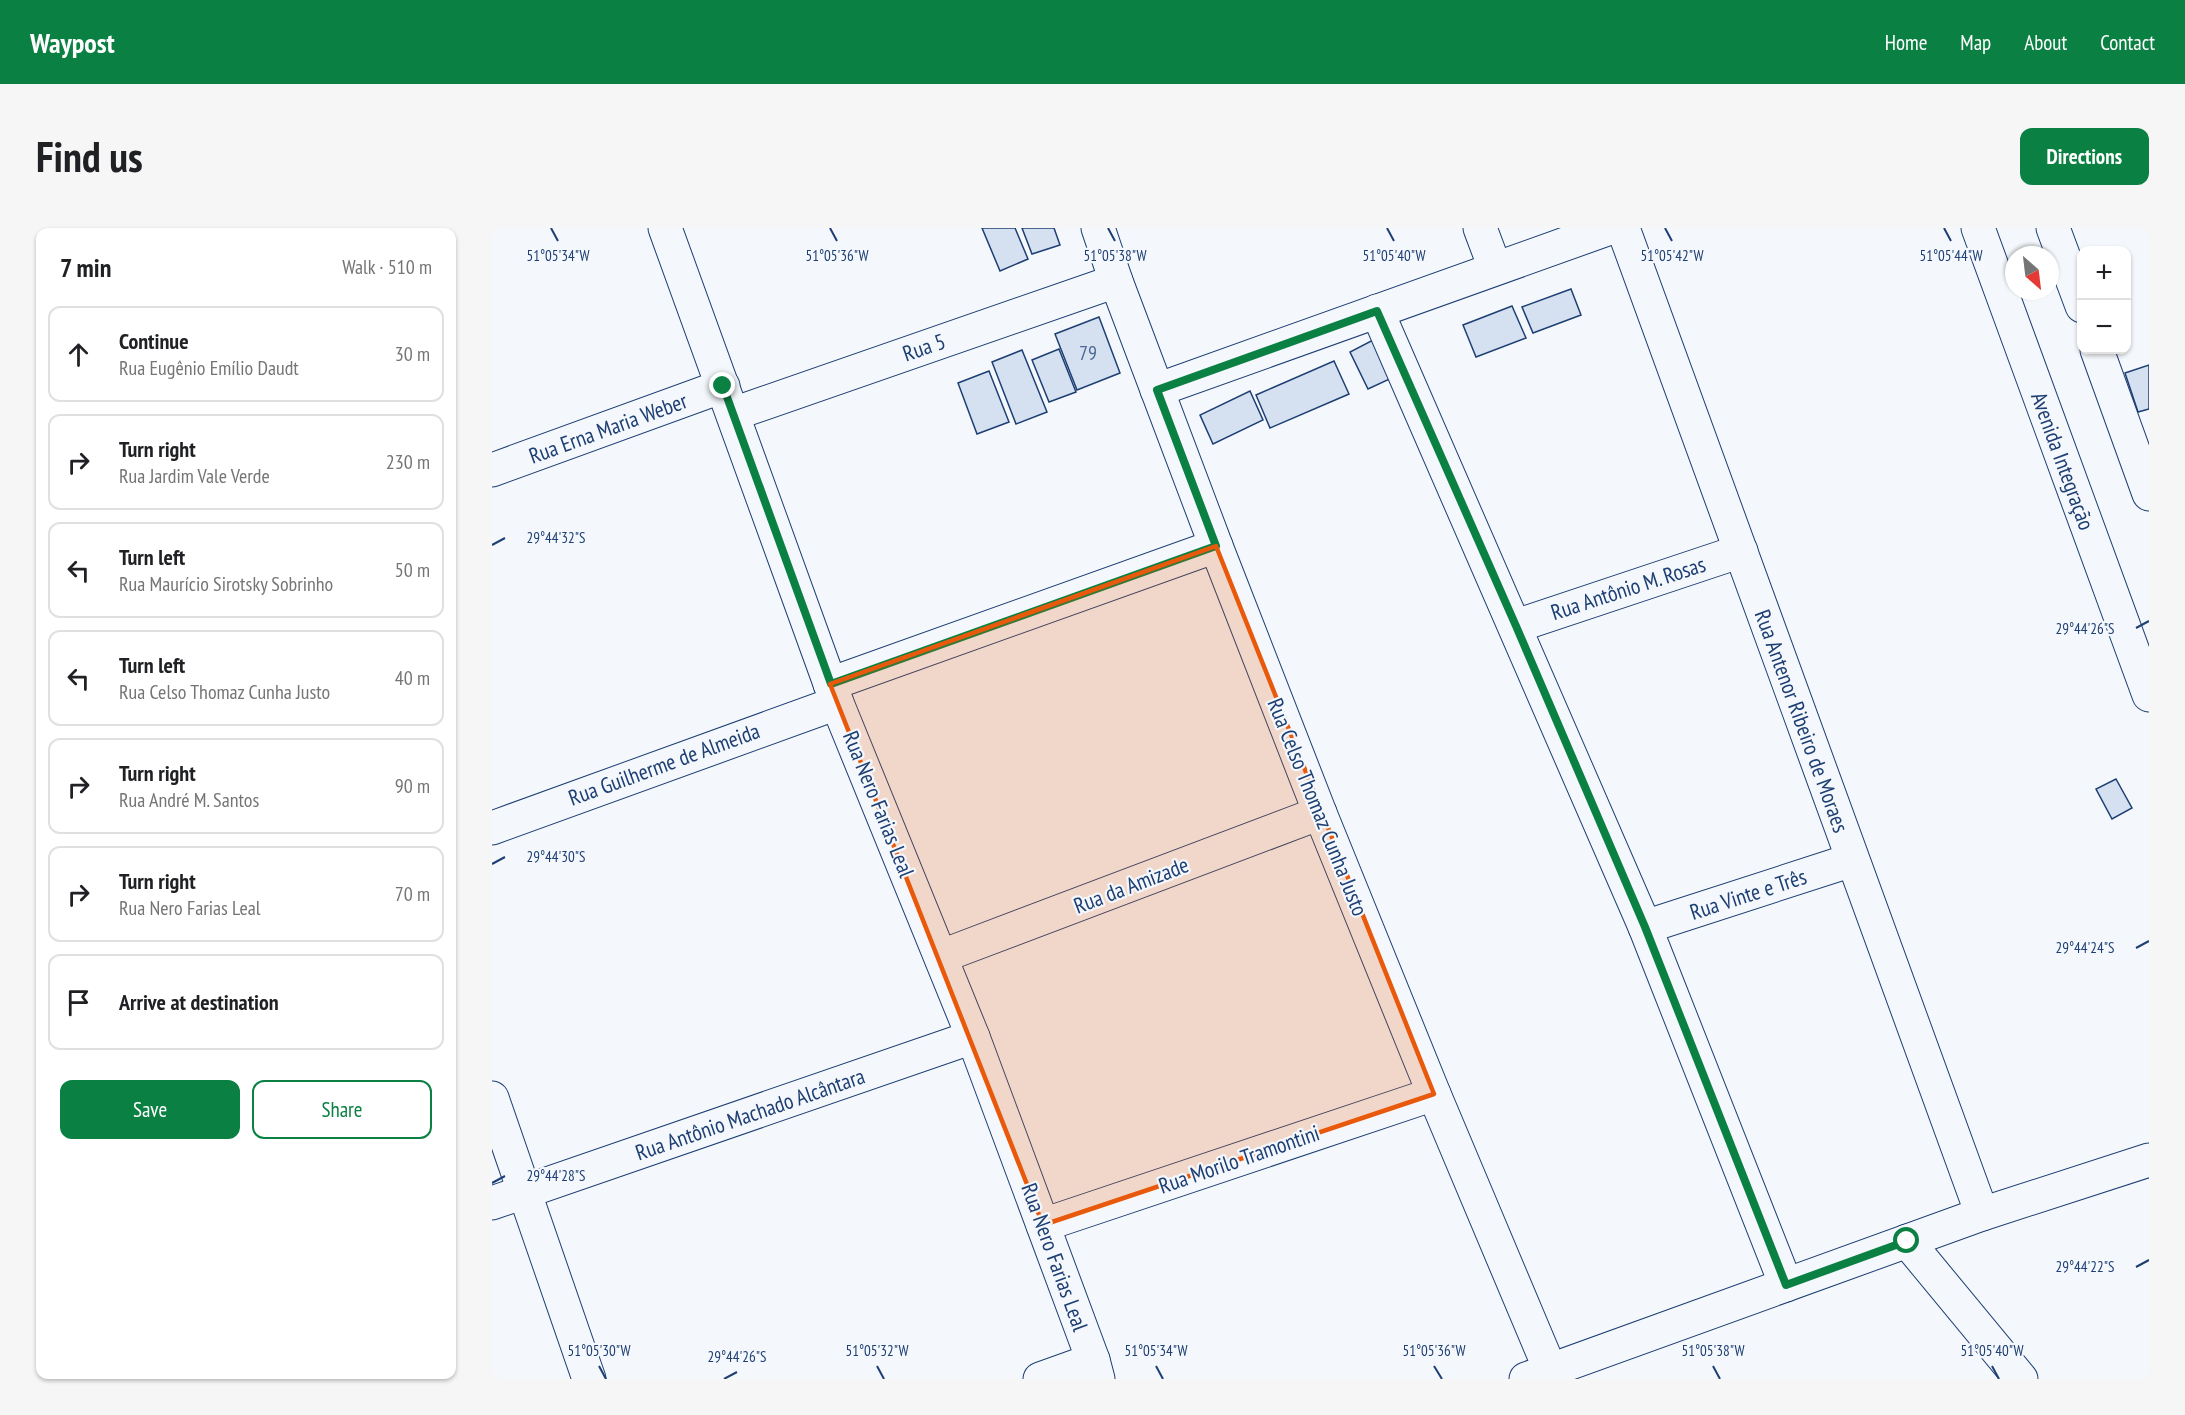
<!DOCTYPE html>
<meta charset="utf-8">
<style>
:root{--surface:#fff;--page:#f6f6f6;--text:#202124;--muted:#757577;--line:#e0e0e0;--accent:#0b8043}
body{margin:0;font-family:"PT Sans Narrow",sans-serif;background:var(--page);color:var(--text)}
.controls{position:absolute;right:18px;top:18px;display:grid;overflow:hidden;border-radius:12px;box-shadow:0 2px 4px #0004}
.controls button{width:54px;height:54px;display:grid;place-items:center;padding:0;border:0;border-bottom:2px solid var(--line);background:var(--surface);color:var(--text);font:30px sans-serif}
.compass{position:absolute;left:1513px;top:18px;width:54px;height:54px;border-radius:50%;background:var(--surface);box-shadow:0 2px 4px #0004;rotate:152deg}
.stop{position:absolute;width:18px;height:18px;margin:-14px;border:4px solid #0b8043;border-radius:50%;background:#fff}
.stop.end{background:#0b8043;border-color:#fff;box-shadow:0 2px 6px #0008}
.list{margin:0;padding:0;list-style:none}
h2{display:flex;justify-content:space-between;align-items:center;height:78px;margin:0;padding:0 24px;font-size:26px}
h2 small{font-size:20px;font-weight:400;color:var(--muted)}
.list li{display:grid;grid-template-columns:39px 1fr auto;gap:18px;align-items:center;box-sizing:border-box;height:96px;margin:0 12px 12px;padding:0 12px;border:2px solid var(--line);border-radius:12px}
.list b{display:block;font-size:22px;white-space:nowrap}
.list p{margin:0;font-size:20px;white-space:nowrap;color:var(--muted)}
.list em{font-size:20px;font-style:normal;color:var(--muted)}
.actions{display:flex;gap:12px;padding:18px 24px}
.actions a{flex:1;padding:14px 0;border:2px solid var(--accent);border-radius:12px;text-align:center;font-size:21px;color:var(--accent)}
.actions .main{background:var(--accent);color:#fff}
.icon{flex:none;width:33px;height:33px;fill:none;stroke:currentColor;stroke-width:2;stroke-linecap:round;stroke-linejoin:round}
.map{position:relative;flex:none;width:1657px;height:1151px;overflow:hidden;border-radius:12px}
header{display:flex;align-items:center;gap:36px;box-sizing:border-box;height:84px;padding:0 30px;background:var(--accent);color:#fff}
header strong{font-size:28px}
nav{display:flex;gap:33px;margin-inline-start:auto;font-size:21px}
.intro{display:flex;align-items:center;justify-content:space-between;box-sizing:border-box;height:144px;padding:0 36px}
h1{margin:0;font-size:42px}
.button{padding:15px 27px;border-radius:12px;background:var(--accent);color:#fff;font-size:21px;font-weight:700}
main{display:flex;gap:36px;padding:0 36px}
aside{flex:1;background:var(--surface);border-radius:12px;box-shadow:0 2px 4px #0004}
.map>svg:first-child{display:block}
.building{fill:#d5e0f0;stroke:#1d3f73;stroke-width:1.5}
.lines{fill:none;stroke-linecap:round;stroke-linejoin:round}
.minor-casing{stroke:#1d3f73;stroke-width:35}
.major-casing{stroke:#1d3f73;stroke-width:35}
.minor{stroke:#f4f7fb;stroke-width:33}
.major{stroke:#f4f7fb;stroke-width:33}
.route{stroke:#0b8043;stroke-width:8}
.marked{fill:#e8590c;fill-opacity:0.2;stroke:#e8590c;stroke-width:4.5;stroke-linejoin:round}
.ticks{fill:none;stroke:#1d3f73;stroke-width:2}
.labels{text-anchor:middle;stroke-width:4.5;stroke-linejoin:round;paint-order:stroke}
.number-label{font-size:20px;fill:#4b6792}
.street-label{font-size:22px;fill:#1d3f73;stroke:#f4f7fb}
.ticks-label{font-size:15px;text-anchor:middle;fill:#1d3f73;stroke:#f4f7fb;stroke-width:4.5;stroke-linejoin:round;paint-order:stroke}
</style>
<header>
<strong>Waypost</strong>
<nav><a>Home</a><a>Map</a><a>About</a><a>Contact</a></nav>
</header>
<div class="intro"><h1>Find us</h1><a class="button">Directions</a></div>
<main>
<aside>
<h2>7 min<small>Walk · 510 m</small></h2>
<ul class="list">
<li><svg class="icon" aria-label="ahead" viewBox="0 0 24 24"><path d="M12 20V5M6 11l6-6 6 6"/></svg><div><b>Continue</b><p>Rua Eugênio Emílio Daudt</p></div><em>30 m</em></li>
<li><svg class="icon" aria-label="right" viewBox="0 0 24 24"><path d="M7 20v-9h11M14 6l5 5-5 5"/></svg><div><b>Turn right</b><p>Rua Jardim Vale Verde</p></div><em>230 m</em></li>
<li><svg class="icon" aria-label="left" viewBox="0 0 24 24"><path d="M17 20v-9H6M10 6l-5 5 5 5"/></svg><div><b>Turn left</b><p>Rua Maurício Sirotsky Sobrinho</p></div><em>50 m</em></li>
<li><svg class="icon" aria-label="left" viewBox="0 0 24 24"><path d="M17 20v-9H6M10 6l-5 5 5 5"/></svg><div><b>Turn left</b><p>Rua Celso Thomaz Cunha Justo</p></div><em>40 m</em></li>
<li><svg class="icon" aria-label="right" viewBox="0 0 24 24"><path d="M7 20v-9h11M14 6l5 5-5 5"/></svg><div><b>Turn right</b><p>Rua André M. Santos</p></div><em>90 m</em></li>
<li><svg class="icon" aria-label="right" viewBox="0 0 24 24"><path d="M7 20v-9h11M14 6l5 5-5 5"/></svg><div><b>Turn right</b><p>Rua Nero Farias Leal</p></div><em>70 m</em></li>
<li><svg class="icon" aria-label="arrive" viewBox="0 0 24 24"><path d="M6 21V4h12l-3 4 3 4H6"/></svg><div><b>Arrive at destination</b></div></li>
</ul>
<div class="actions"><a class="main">Save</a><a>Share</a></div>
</aside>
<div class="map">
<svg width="1657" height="1151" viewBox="0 0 1657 1151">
<rect width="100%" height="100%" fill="#f4f7fb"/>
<g class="building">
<path d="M490 0H523L536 31 508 43Z"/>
<path d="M530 0H562L568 17 540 26Z"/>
<path d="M1079 61 1089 87 1041 105 1030 79Z"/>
<path d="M1020 78 1034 110 984 129 971 97Z"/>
<path d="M607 89 628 145 585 162 563 106Z"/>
<path d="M883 111 902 149 876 161 858 124Z"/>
<path d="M567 121 584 164 557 174 540 132Z"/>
<path d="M530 122 555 184 524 196 500 134Z"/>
<path d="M842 133 857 166 778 200 764 167Z"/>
<path d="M1657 137V181L1646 184 1633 145Z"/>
<path d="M497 143 517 194 485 206 466 155Z"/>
<path d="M758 163 771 192 721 216 708 187Z"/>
<path d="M1624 551 1640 580 1620 591 1604 561Z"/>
</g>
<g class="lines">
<g class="minor-casing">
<g id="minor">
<path d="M173 0 345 475 481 809 601 1132 606 1151"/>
<path d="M606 0 624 53 724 318 828 585 942 866 1062 1151"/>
<path d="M988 0 1003 40"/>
<path d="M1131 0 1490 986"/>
<path d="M885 83 1153 699 1294 1057"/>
<path d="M665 162 1118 0"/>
<path d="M241 186 624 53"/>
<path d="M0 242 231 158"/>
<path d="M1024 398 1249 323"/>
<path d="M338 456 724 318"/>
<path d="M0 600 345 475"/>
<path d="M1153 699 1360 632"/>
<path d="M450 728 828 585"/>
<path d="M0 870 97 1151"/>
<path d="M0 975 481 809"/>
<path d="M551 997 942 866"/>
<path d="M1415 1013 1529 1151"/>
<path d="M548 1151 601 1132"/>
<path d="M1034 1151 1490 986 1657 932"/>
</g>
</g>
<g class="major-casing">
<g id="major">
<path d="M1486 0 1657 467"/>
<path d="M1561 0 1590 78"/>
<path d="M1605 122 1657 266"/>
</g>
</g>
<use href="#minor" class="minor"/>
<use href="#major" class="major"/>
</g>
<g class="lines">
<path class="route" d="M231 158 339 456 724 318 665 162 885 83 1024 398 1153 699 1294 1057 1415 1013"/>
</g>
<path class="marked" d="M724 318 942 866 551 997 338 456Z"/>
<path class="ticks" d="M59 0 66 13M338 0 345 13M616 0 623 13M895 0 902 13M1173 0 1180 13M1452 0 1459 13M0 317 13 310M1644 400 1657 393M0 636 13 629M1644 720 1657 713M0 955 13 948M1644 1039 1657 1032M107 1138 114 1151M385 1138 392 1151M664 1138 671 1151M942 1138 950 1151M1221 1138 1228 1151M1500 1138 1507 1151M232 1151 245 1144"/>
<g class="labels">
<g class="number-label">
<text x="596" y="132">79</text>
</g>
<g class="street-label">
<text transform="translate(432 119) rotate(-19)" y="8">Rua 5</text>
<text transform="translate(116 200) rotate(-20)" y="8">Rua Erna Maria Weber</text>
<text transform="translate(1571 233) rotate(70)" y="8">Avenida Integração</text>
<text transform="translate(1136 360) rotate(-18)" y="8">Rua Antônio M. Rosas</text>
<text transform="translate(1310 493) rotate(70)" y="8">Rua Antenor Ribeiro de Moraes</text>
<text transform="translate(172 536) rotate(-20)" y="8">Rua Guilherme de Almeida</text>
<text transform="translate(387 576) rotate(68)" y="8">Rua Nero Farias Leal</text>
<text transform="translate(826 579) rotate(68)" y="8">Rua Celso Thomaz Cunha Justo</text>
<text transform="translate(639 657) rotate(-21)" y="8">Rua da Amizade</text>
<text transform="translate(1256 666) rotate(-18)" y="8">Rua Vinte e Três</text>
<text transform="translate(258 886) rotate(-19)" y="8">Rua Antônio Machado Alcântara</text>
<text transform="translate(747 931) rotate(-19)" y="8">Rua Morilo Tramontini</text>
<text transform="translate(563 1029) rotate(70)" y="8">Rua Nero Farias Leal</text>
</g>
</g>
<g class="ticks-label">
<text x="66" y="33">51°05'34"W</text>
<text x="345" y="33">51°05'36"W</text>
<text x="623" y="33">51°05'38"W</text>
<text x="902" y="33">51°05'40"W</text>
<text x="1180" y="33">51°05'42"W</text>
<text x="1459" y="33">51°05'44"W</text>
<text x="64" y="315">29°44'32"S</text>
<text x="1593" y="406">29°44'26"S</text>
<text x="64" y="634">29°44'30"S</text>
<text x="1593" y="725">29°44'24"S</text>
<text x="64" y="953">29°44'28"S</text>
<text x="1593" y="1044">29°44'22"S</text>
<text x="107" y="1128">51°05'30"W</text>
<text x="385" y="1128">51°05'32"W</text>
<text x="664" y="1128">51°05'34"W</text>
<text x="942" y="1128">51°05'36"W</text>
<text x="1221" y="1128">51°05'38"W</text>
<text x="1500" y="1128">51°05'40"W</text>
<text x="245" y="1134">29°44'26"S</text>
</g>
</svg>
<div class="controls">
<button>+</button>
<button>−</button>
</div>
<svg class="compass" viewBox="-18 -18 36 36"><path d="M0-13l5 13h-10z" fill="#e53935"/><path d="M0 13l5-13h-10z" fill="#757577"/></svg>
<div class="stop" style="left:1415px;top:1013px"></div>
<div class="stop end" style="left:231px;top:158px"></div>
</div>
</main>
